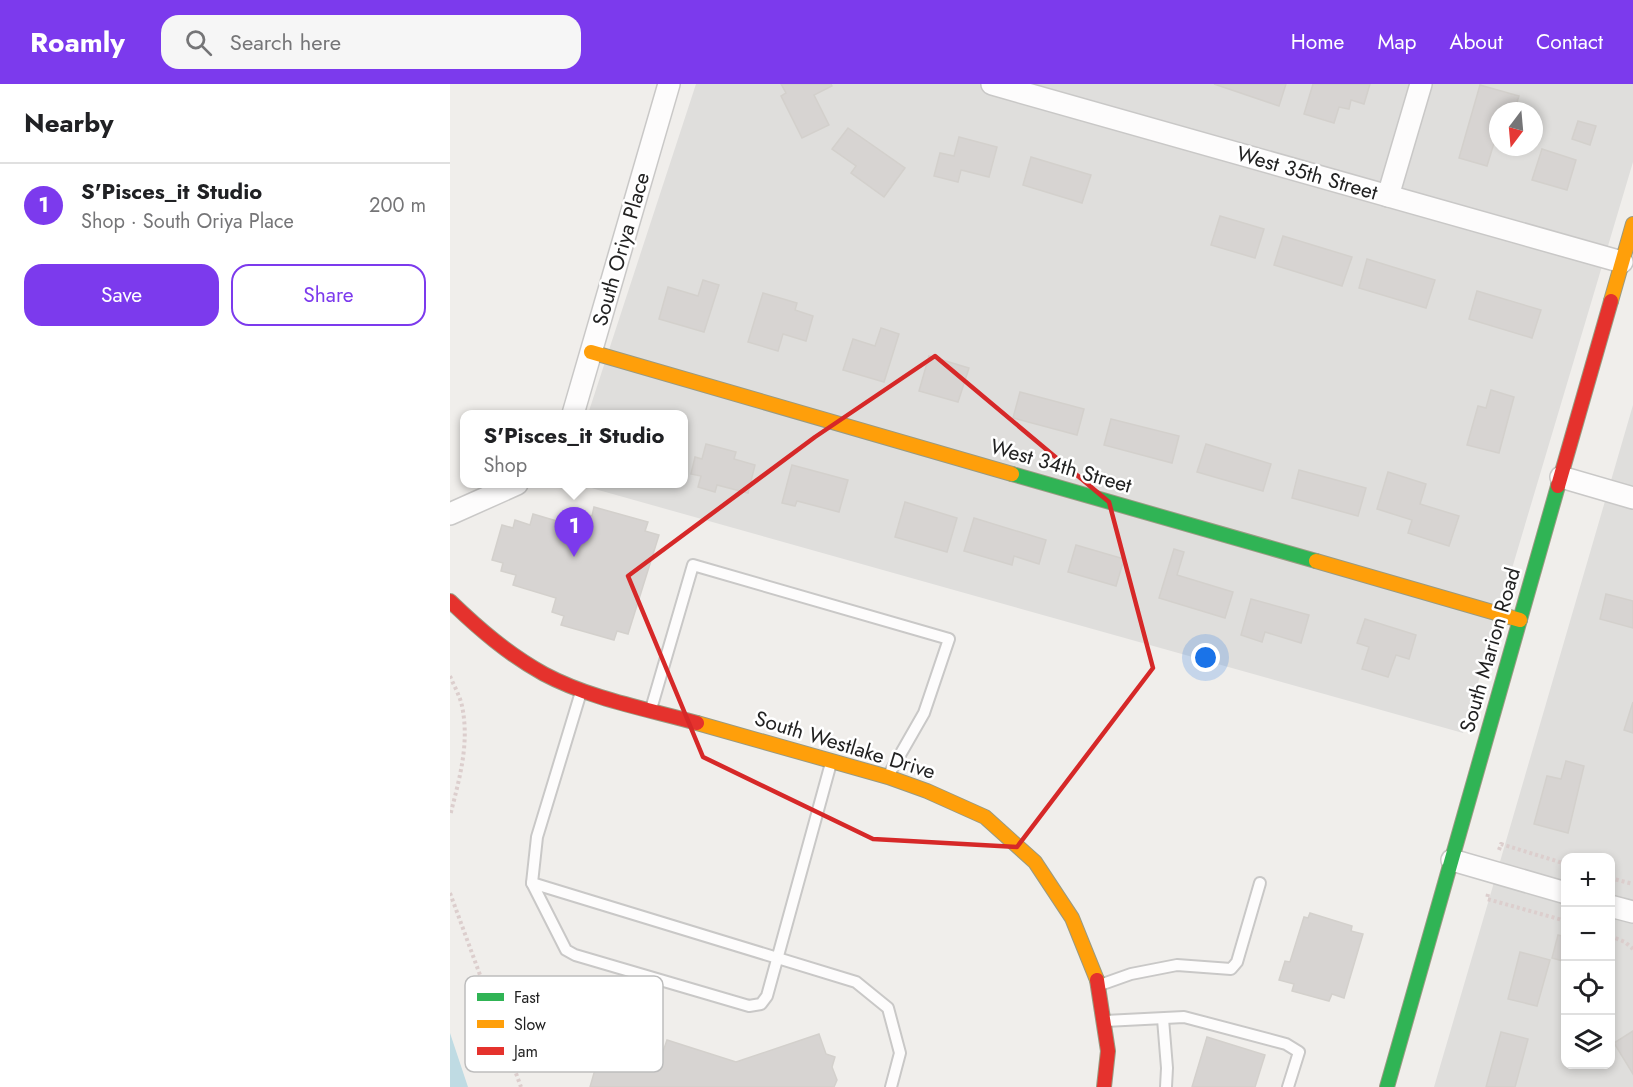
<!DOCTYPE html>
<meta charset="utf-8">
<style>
:root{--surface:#fff;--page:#f6f6f6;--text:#202124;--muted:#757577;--line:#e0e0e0;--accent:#7c3aed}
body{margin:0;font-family:Jost,sans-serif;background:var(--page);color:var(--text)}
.controls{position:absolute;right:18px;bottom:18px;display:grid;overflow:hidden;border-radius:12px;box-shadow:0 3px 9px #0003}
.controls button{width:54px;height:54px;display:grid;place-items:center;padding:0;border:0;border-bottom:2px solid var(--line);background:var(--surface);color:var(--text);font:30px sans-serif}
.compass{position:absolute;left:1039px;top:18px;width:54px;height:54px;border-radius:50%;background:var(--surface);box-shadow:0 3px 9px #0003;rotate:196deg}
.you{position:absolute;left:756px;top:574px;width:21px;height:21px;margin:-15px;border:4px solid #fff;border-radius:50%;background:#1a73e8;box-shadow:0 0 0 9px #1a73e833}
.badge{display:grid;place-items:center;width:39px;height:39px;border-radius:50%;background:var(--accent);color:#fff;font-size:20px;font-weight:700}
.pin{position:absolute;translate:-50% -50px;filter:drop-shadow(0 2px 3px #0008)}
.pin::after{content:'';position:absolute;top:32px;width:21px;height:18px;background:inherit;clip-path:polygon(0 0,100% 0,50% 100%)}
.popup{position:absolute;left:10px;top:326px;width:228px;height:78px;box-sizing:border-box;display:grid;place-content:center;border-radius:12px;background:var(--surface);filter:drop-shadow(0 2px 4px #0005);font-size:20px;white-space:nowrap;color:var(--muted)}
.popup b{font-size:22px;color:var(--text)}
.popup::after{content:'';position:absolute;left:50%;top:100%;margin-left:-12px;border:12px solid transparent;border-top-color:var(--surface)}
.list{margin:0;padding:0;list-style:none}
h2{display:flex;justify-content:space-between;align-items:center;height:78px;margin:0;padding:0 24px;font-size:26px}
h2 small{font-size:20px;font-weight:400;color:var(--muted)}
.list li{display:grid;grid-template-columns:39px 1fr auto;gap:18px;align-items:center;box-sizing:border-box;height:84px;padding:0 24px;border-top:2px solid var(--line)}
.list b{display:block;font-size:22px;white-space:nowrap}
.list p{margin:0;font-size:20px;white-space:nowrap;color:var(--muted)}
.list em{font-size:20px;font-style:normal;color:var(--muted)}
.actions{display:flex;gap:12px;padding:18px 24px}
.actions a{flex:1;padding:14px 0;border:2px solid var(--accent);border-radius:18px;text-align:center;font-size:21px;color:var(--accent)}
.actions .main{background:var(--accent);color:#fff}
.icon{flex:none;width:33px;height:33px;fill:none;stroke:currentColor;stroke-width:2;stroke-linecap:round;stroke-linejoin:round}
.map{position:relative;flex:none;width:1183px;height:1003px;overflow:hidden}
header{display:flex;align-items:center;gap:36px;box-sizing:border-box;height:84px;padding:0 30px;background:var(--accent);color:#fff}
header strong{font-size:28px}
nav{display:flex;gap:33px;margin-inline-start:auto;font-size:21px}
.search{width:420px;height:54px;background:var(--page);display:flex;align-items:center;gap:15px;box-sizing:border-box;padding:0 21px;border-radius:18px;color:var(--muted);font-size:22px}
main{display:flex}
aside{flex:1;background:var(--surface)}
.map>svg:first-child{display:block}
.residential{fill:#dfdedc;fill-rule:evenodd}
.water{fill:#bfdbe3}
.building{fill:#d7d4d2;stroke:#d3d0cc;stroke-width:1.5}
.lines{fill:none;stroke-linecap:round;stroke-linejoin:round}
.lane-casing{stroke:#c9c8c7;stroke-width:14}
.street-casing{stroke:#c9c8c7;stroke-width:24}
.fast-casing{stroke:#999a82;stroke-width:16}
.slow-casing{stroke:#999a82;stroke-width:16}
.jam-casing{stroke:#999a82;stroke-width:16}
.path{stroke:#dccecd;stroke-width:4;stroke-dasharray:3 3;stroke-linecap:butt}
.lane{stroke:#fdfcfc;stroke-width:10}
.street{stroke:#fdfcfc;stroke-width:21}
.fast{stroke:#30b455;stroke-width:14}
.slow{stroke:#ff9f0a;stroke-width:14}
.jam{stroke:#e5322d;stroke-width:14}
.marked{fill:none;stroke:#d62828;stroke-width:4.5;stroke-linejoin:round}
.labels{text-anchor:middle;stroke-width:5;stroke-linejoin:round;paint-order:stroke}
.street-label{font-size:21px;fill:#222;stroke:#fff}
.key{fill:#fff;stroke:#bdbdbd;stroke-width:1.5}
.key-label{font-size:16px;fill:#222}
</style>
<header>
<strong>Roamly</strong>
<div class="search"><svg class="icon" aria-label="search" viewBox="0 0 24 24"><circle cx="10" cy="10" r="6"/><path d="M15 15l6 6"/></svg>Search here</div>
<nav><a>Home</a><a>Map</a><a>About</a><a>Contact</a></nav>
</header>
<main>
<aside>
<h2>Nearby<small></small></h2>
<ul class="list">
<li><span class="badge">1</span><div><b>S'Pisces_it Studio</b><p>Shop · South Oriya Place</p></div><em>200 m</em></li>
</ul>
<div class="actions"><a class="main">Save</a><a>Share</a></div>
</aside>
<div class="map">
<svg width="1183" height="1003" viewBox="0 0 1183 1003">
<rect width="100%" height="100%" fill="#f0eeeb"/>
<g class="residential">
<path d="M246 0H1183V78L1013 649 127 400H234V330H138ZM1048 27H1084V63H1048Z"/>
<path d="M1183 321V1003H984L1040 812ZM1116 774H1160V980H1116Z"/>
</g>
<path class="water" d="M0 949 18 1003H0Z"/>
<g class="building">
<path d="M331 0H381L382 2 364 11 379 41 352 54 331 12 336 9Z"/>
<path d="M764 0H836L829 22Z"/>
<path d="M863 0H920L914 20 901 16 899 25 889 23 884 39 854 30Z"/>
<path d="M1030 1 1069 12 1064 27H1048V61L1044 59 1037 82 1009 74Z"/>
<path d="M1128 37 1146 42 1140 61 1122 55Z"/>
<path d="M398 44 455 84 434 113 401 89 406 82 382 65Z"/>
<path d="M509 53 547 63 539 93 511 86 508 98 484 92 490 69 504 72Z"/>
<path d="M1092 65 1126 76 1117 106 1082 96Z"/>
<path d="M581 73 641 91 632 119 573 101Z"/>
<path d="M770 132 814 145 805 174 761 161Z"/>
<path d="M833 152 902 173 892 202 824 181Z"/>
<path d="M917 175 985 196 976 224 909 204Z"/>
<path d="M253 196 269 201 254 248 209 235 218 203 248 212Z"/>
<path d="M1027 207 1091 226 1082 254 1019 235Z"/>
<path d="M313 209 347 219 345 226 363 232 356 257 333 250 328 267 298 258Z"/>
<path d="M431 244 449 250 434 298 393 286 403 255 425 262Z"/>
<path d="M479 272 519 284 508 318 469 307Z"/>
<path d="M1041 306 1064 313 1049 369 1017 361 1028 322 1036 324Z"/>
<path d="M570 308 634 325 627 351 563 334Z"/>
<path d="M661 335 729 352 722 379 654 361Z"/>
<path d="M256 360 286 368 284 375 305 381 298 409 267 401 265 408 248 403 251 392 241 390 245 373 252 375Z"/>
<path d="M756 360 821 380 813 407 747 388Z"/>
<path d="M342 381 398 396 389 428 347 417 345 422 332 419Z"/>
<path d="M849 386 916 404 908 432 842 414Z"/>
<path d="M938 388 976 400 970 420 1009 432 999 462 958 449 962 436 927 425Z"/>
<path d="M455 418 507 434 497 468 445 453Z"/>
<path d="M144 423 198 438 195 447 209 451 178 550 167 547 164 556 111 541 114 532 102 528 106 514 63 501 66 491 51 487 53 479 42 476 52 441 63 444 65 436 80 441 83 430 127 443 131 429 142 432Z"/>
<path d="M524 434 596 456 589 480 564 472 562 481 514 467Z"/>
<path d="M626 461 674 475 666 502 618 488Z"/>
<path d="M724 465 734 468 727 491 783 508 775 534 709 514Z"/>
<path d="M1156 510 1183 517V544L1150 535Z"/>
<path d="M801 515 859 531 851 559 815 548 812 558 791 551Z"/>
<path d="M915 535 966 551 959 575 946 571 938 593 912 585 919 563 907 559Z"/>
<path d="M1183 618V649L1174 646Z"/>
<path d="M1116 677 1134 682 1118 749 1084 740 1097 692 1111 695Z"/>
<path d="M860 829 902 842 901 847 913 850 894 914 882 910 879 917 842 907 844 900 829 896 835 877 840 878 854 833 858 834Z"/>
<path d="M1108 851 1116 853V878L1102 874Z"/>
<path d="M1070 868 1100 876 1087 922 1058 915Z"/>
<path d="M1183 947V990L1164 959Z"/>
<path d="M1051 948 1078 955 1065 1003H1036Z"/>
<path d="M369 950 376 970 385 973 382 983 387 996 384 1003H140L146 982 162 977 177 982 186 979 207 985 217 956 286 978Z"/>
<path d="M757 953 815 971 805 1003H742Z"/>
</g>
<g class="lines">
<g class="lane-casing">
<g id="lane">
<path d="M131 608 87 753 82 799 406 898 438 924 450 969 441 1003"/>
<path d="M201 625 243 481 499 555 474 629 438 692"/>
<path d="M82 799 116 866 125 871 299 922 311 920 317 912 381 679"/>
<path d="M650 901 681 890 727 881 781 885 787 878 810 799"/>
<path d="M713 935 717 984 716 1003"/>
<path d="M655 937 734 933 836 960 849 968 838 1003"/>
</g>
</g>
<g class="street-casing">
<g id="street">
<path d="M542 0 1172 178"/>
<path d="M938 112 971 0"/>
<path d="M123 330 219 0"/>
<path d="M1111 393 1183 414"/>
<path d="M0 430 67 400"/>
<path d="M1002 776 1116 809"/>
<path d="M1160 822 1183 828"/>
</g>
</g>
<g class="fast-casing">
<g id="fast">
<path d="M562 390 866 477"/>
<path d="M937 1003 1108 402"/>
</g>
</g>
<g class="slow-casing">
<g id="slow">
<path d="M1161 217 1183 140"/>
<path d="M141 268 562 390"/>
<path d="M866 477 1070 536"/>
<path d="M247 639 438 693 477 707 535 733 585 778 622 834 647 896"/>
</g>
</g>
<g class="jam-casing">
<g id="jam">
<path d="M1108 402 1161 217"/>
<path d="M0 517C29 545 58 570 94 590 141 615 197 625 247 639"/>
<path d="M647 896 658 967 654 1003"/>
</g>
</g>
<g class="path">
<path d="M0 592C4 602 10 612 12 622 20 660 9 696 0 732"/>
<path d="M1049 766 1051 760 1116 780"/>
<path d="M1160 794 1183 800"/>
<path d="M0 809 71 1003"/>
<path d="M1038 810 1037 815 1116 837"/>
<path d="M1160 852 1175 858 1183 865"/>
</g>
<use href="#lane" class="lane"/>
<use href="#street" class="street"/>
<use href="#fast" class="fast"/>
<use href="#slow" class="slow"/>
<use href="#jam" class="jam"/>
</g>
<path class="marked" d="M485 272 659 418 703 584 567 763 423 755 253 673 178 492 365 353Z"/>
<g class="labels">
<g class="street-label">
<text transform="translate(857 89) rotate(16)" y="7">West 35th Street</text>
<text transform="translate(171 165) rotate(-74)" y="7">South Oriya Place</text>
<text transform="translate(611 382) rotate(16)" y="7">West 34th Street</text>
<text transform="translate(1040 566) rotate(-74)" y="7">South Marion Road</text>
<text transform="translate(395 661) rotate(17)" y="7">South Westlake Drive</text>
</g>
</g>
<rect x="15" y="892" width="198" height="96" rx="9" class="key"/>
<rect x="27" y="909" width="27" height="8" fill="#30b455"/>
<rect x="27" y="936" width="27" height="8" fill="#ff9f0a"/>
<rect x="27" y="963" width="27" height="8" fill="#e5322d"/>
<g class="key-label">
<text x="64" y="919">Fast</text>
<text x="64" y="946">Slow</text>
<text x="64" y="973">Jam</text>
</g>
</svg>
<div class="controls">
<button>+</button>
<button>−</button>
<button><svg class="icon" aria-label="locate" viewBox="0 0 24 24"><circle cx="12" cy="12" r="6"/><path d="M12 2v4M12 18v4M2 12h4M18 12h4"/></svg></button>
<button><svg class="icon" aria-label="layers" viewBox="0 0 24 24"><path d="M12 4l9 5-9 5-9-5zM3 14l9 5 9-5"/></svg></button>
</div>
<svg class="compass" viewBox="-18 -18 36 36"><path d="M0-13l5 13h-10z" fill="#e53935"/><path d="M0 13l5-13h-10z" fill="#757577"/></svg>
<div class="you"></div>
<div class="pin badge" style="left:124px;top:473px">1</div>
<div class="popup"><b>S'Pisces_it Studio</b>Shop</div>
</div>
</main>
